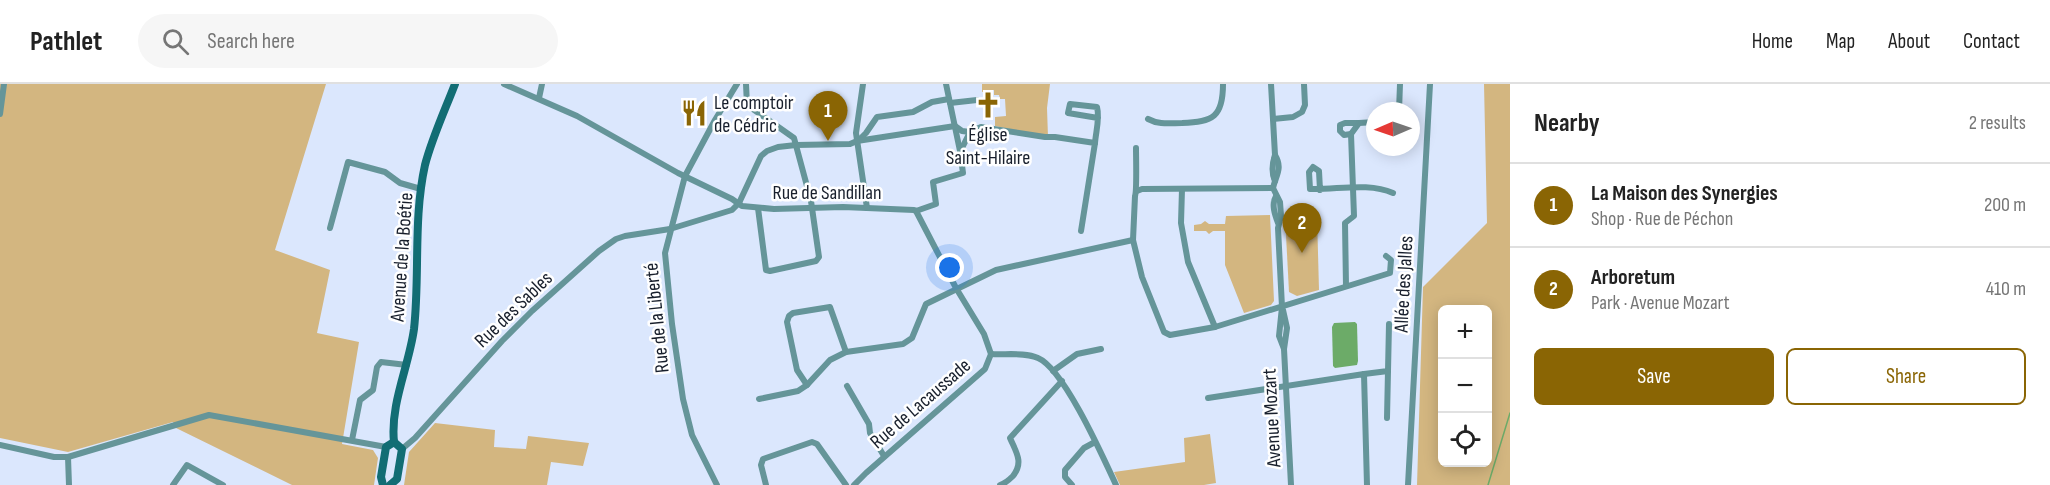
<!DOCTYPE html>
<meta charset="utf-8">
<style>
:root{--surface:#fff;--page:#f6f6f6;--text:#222;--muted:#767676;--line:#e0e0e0;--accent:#8a6504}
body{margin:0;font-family:"Sofia Sans Condensed",sans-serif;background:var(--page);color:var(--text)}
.controls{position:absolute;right:18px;bottom:18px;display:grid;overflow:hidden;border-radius:9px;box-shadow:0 3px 15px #0003}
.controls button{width:54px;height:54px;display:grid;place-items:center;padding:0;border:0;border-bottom:2px solid var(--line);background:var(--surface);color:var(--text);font:30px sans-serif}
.compass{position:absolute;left:1366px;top:18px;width:54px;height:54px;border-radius:50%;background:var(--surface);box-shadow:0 3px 15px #0003;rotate:268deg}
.you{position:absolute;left:950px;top:184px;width:21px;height:21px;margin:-15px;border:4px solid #fff;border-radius:50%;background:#1a73e8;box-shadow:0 0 0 9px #1a73e833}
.badge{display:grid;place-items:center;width:39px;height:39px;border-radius:50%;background:var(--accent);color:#fff;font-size:20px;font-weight:700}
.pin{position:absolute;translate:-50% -50px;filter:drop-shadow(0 2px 3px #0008)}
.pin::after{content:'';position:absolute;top:32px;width:21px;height:18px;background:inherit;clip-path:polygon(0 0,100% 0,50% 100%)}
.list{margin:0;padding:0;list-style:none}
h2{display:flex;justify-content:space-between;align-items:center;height:78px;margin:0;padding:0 24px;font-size:26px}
h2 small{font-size:20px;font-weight:400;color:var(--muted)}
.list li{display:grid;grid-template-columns:39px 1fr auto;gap:18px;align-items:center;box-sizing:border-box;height:84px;padding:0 24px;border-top:2px solid var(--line)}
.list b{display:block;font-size:22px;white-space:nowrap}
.list p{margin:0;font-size:20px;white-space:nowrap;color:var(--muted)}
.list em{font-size:20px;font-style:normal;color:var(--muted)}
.actions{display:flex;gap:12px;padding:18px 24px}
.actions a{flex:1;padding:14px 0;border:2px solid var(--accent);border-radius:9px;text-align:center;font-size:21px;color:var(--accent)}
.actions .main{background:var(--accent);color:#fff}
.icon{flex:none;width:33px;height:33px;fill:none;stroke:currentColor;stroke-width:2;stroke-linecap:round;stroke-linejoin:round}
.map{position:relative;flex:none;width:1510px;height:401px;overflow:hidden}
header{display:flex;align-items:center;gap:36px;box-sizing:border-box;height:84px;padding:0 30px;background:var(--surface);border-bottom:2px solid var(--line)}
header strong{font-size:28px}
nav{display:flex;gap:33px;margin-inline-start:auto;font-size:21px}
.search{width:420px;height:54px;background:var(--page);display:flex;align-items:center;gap:15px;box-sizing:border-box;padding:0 21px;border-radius:33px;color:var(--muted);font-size:22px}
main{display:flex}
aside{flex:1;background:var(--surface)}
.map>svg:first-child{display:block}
.green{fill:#d3b680;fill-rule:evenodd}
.water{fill:#6cab68}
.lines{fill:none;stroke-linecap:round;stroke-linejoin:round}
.stream{stroke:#6cab68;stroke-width:1.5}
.minor{stroke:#659599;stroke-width:6}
.secondary{stroke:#126d74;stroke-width:8}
.labels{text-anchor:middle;stroke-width:5;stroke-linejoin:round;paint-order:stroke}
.poi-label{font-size:20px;fill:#181f2c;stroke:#fff;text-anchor:start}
.street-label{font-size:20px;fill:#181f2c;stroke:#fff}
</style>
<header>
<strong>Pathlet</strong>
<div class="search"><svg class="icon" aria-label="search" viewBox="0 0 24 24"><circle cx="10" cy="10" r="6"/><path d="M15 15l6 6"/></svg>Search here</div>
<nav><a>Home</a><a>Map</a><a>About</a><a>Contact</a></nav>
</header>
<main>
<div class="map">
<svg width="1510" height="401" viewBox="0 0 1510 401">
<rect width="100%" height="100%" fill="#dbe7fd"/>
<g class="green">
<path d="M0 0H326L275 166 330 186 317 249 359 258 342 360 373 366 378 374 374 401H292L176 344 173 338 68 368 0 354Z"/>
<path d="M982 0H1050L1047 24 1048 53 995 42V33L1006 32 1005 15H1000L999 11H994V6L982 8Z"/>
<path d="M1484 0H1510V401H1417L1423 203 1487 139ZM1442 225H1488V378H1442Z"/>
<path d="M1270 131 1274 217 1271 221 1244 229 1225 181V147H1213L1209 150 1206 147H1194V141L1201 140 1205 137 1209 140H1225L1226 132Z"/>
<path d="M1285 132H1317L1319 206 1297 212 1289 208Z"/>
<path d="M435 339 495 346 494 363 526 365 528 352 589 359 583 382 551 378 547 401H404L409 368Z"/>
<path d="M1210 350 1216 399 1204 401H1120L1114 388 1185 378 1184 354Z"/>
</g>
<path class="water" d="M1355 238 1357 240 1358 277 1357 281 1335 284 1333 282 1332 243 1334 239Z"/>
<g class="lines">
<path class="stream" d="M1488 401 1510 329"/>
<g class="minor">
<path d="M504 0 577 32 678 89 732 115 742 122 774 125 843 123 914 126 916 127"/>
<path d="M746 0 747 21 750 23 794 54 811 117 819 173 816 177 770 187 766 186 758 124"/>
<path d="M863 0 856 49 867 124"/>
<path d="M1271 0 1275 71C1283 84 1276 91 1273 104L1280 118 1281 132 1278 144 1282 223 1279 252 1284 265"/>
<path d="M539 14 542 0"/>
<path d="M950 19 977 16"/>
<path d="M1399 27 1400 0"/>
<path d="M0 30 4 0"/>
<path d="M1148 35C1159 41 1170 39 1182 39 1213 38 1223 33 1223 0"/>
<path d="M1273 35 1293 33 1302 28 1305 21 1304 0"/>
<path d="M1351 50 1344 51 1340 47V41L1345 39H1359"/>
<path d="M858 57 866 49 877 33 913 28 932 18 949 15"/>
<path d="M1095 59C1096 47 1100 34 1097 23L1070 20 1068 29 1098 34"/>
<path d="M1136 64C1136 74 1137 107 1135 112L1133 156 1142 193 1164 248 1170 251 1215 243 1390 189 1391 176 1386 172"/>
<path d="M961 66 970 48"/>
<path d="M1275 97C1271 88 1272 80 1275 71"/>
<path d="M1182 105 1181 139 1188 178 1215 243"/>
<path d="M1320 106 1319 87 1313 83 1309 88 1310 105C1337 106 1368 98 1393 109"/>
<path d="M1137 107 1142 105 1273 104"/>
<path d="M1276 112C1271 120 1275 131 1278 139"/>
<path d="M916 127 936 120 933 98 963 89 960 67 946 0"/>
<path d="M330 144 348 78 385 88 400 99 421 105"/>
<path d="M1346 202 1345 139 1354 132 1351 50 1359 39 1375 38"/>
<path d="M1283 226 1287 244 1284 265 1291 401"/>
<path d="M991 270C1005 271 1025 268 1038 274 1064 285 1103 373 1116 401"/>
<path d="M1053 287 1077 270 1101 265"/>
<path d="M1364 290 1388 287 1389 240"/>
<path d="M807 301 797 286 787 238 789 232 793 229 830 223 846 268"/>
<path d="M847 302 869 340 870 349 884 372"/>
<path d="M1208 314 1364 290 1367 401"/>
<path d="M759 315 798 307 807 301 830 276 846 268 903 260 912 254 926 220 996 186 1133 156"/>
<path d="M1387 334 1388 287"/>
<path d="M352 356 360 316 373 306 377 283 381 278 407 281"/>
<path d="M0 361 54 373H68L209 331 386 363"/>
<path d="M402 365 415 354 502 257 532 227 599 167 616 155 625 152 670 145 732 126 739 119 761 72 767 67 778 63 796 61 850 60 857 57 955 42 962 47 970 48 981 43 1045 53H1055L1095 59 1081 147"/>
<path d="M68 373 69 401"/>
<path d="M173 401 187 381 223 401"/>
<path d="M717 401 692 351 683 315 672 240 665 169 685 92 715 36 737 0"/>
<path d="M766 401 761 381 763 375 812 358 817 360 846 401"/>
<path d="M854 401 866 389 985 285 991 270 984 250 956 204 916 127"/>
<path d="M1000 401C1006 399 1009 396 1013 392 1024 378 1016 368 1010 354L1062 297"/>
<path d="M1072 401 1065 393V386L1084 364 1095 358"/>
<path d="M1408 401 1430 0"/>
</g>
<g class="secondary">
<path d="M394 358C390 320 409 282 414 245 420 191 413 135 425 81 432 54 445 26 455 0"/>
<path d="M383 401 381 393 386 363 394 358"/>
<path d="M390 401 397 395 402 365 394 358"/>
</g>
</g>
<defs>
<g id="church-bare" transform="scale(2.07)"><path d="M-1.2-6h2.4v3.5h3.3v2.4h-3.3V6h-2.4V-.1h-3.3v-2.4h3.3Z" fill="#8a6504" stroke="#fff" stroke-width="2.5" paint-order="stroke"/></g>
<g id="restaurant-bare" transform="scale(2.07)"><path d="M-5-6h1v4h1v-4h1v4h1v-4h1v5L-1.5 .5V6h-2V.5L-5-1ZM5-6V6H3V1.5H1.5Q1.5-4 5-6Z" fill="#8a6504" stroke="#fff" stroke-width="2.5" paint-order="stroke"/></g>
</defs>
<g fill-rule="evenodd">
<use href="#church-bare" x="988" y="21"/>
<use href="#restaurant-bare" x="694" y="29"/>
</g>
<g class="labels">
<g class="poi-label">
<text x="714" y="25">Le comptoir<tspan x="714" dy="23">de Cédric</tspan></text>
<text x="988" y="57" text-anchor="middle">Église<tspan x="988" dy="23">Saint-Hilaire</tspan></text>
</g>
<g class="street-label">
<text x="827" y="115">Rue de Sandillan</text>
<text transform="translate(401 173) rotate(-86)" y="7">Avenue de la Boétie</text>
<text transform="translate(1403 200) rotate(-87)" y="7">Allée des Jalles</text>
<text transform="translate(513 225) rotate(-44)" y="7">Rue des Sables</text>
<text transform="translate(656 234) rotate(-96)" y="7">Rue de la Liberté</text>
<text transform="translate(920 319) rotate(-41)" y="7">Rue de Lacaussade</text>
<text transform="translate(1271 334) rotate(-93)" y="7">Avenue Mozart</text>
</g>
</g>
</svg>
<div class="controls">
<button>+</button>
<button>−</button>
<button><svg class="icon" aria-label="locate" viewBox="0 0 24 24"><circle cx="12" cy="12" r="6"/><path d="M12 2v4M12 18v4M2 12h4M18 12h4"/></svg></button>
</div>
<svg class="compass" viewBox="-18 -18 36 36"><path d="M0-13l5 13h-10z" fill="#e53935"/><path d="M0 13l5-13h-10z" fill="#767676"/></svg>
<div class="you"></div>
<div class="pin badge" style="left:828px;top:57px">1</div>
<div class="pin badge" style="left:1302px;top:169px">2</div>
</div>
<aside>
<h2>Nearby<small>2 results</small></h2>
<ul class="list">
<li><span class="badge">1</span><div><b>La Maison des Synergies</b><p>Shop · Rue de Péchon</p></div><em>200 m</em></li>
<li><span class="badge">2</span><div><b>Arboretum</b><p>Park · Avenue Mozart</p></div><em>410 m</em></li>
</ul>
<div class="actions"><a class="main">Save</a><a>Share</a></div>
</aside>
</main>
